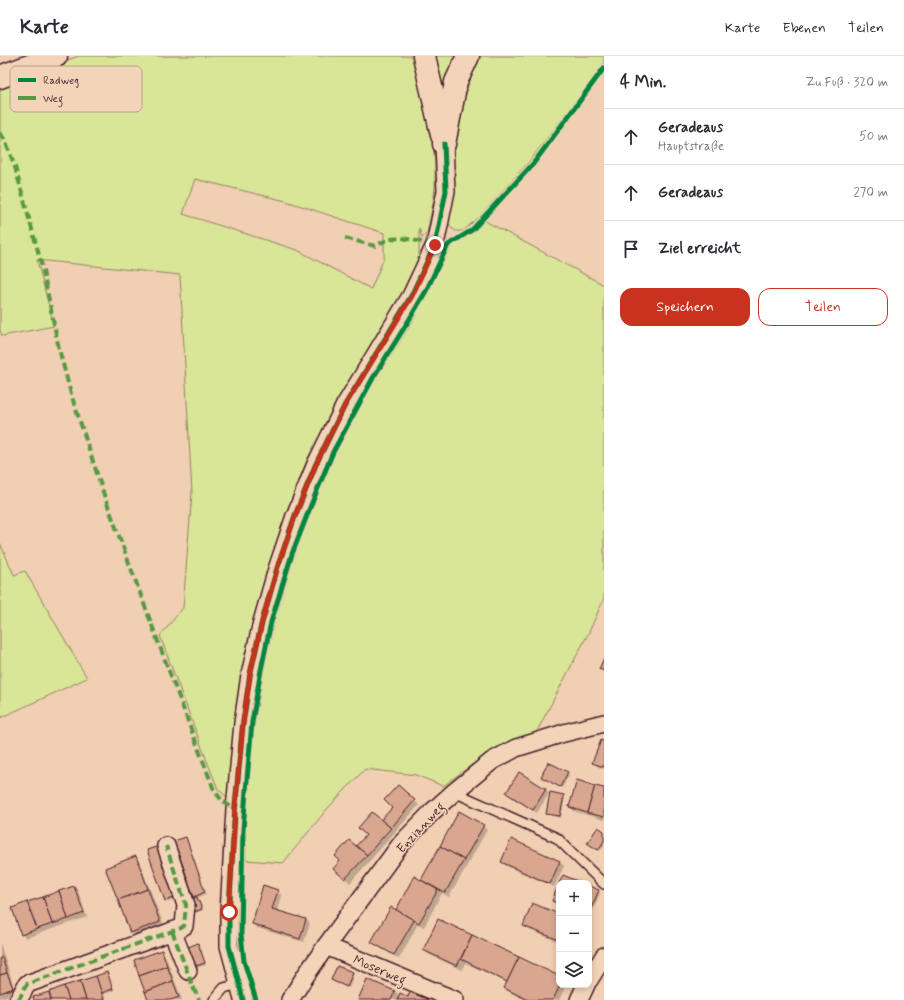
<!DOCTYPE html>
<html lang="de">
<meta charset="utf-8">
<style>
:root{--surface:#fff;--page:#f2f2f3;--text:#2b2b33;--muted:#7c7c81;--line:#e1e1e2;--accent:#c8321e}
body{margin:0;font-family:Mynerve,sans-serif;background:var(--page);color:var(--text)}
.controls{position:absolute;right:12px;bottom:12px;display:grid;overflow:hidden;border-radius:8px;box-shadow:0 2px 6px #0003}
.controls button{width:36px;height:36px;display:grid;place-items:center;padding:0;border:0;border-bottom:1px solid var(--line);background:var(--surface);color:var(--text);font:20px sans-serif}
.stop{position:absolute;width:12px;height:12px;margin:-9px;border:3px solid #c8321e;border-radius:50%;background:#fff}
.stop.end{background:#c8321e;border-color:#fff;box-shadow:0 1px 4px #0008}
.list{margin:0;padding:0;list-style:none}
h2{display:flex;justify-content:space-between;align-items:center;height:52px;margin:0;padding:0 16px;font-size:17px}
h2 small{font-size:13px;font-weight:400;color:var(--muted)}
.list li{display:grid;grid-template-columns:26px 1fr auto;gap:12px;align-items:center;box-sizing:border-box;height:56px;padding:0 16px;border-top:1px solid var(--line)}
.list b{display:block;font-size:15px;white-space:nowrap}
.list p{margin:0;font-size:13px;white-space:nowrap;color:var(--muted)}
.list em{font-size:13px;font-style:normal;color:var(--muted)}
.actions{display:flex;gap:8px;padding:12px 16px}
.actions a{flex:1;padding:9px 0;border:1px solid var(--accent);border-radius:12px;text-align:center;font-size:14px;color:var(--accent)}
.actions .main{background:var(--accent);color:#fff}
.icon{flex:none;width:22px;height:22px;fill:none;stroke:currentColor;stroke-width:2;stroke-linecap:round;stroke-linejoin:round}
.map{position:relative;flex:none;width:604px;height:944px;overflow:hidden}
header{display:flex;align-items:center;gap:24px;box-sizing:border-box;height:56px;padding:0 20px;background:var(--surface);border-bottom:1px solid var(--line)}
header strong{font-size:19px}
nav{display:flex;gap:22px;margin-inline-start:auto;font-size:14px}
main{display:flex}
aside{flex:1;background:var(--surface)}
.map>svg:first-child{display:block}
.green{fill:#d9e597;stroke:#928261;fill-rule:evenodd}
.shadow{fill:#0003}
.building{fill:#d9a790;stroke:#4a1f2b}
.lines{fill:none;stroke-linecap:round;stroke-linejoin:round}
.service-casing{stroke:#4a1f2b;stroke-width:12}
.minor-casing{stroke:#4a1f2b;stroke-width:20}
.primary-casing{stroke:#4a1f2b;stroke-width:25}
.service{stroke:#f2d5b9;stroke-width:9}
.minor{stroke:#f2d5b9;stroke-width:17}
.primary{stroke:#f2d5b9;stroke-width:22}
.quiet{stroke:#559a41;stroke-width:4;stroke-dasharray:8 4;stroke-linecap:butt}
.cycleway-casing{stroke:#f2d5b9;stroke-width:8}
.cycleway{stroke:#00873e;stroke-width:5}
.route{stroke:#c8321e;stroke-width:5}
.labels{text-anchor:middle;stroke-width:3;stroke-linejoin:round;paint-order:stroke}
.street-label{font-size:13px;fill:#4a1f2b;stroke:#f2d5b9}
.key{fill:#f2d5b9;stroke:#c09e8e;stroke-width:1}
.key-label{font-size:11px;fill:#4a1f2b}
</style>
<header>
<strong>Karte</strong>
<nav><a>Karte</a><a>Ebenen</a><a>Teilen</a></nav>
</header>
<main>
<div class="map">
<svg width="604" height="944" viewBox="0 0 604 944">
<rect width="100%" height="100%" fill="#f0cfb3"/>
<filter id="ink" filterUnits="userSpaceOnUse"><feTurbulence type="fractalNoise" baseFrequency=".025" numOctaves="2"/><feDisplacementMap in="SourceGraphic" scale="8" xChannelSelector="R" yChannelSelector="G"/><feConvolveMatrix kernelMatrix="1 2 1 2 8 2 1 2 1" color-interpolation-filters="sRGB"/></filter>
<g filter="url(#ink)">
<g class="green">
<path d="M79 0H416C425 43 437 86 435 131 434 146 430 162 427 177L422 182 419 172V201L408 227 394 253 338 346 307 404 286 457 268 512 254 564 231 709 227 741 218 733 207 705 160 580 183 552 192 437 180 219 37 204 54 270 2 280 0 274V27L26 19ZM195 123 286 145 384 177V202L371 233 297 194 183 158Z"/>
<path d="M435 0H460L443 42Z"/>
<path d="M474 0H604V8L528 107 479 161 463 175H456L451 172 448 165 457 43Z"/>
<path d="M485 165 604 229V542L589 576 536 677 511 684 485 699 443 730 416 719 365 713 327 753 283 807 246 804V774L248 736 255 667 264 615 274 568 295 499 313 450 335 398 359 352 376 323 413 265 451 191 474 176Z"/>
<path d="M0 487 14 519 25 515 87 622 0 662Z"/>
<path d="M242 766 241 810 238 879 242 906 254 944H249L235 891Z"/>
</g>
<g class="shadow">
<path d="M604 686V713L598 711 594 707Z"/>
<path d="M567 717 569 719 562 732 542 721Z"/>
<path d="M398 730 419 749 350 827 339 817 356 791 393 752Z"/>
<path d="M545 733 549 737 537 757 511 741 507 737Z"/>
<path d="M604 733V764L574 755 570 751Z"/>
<path d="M563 740 565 742 561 762 549 759 547 757Z"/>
<path d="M459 757 483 770 487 774 449 841 442 837 424 871 418 868 399 903 377 890 373 886 396 855 421 825Z"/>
<path d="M604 776V790L600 795 590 789Z"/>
<path d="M186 782 187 784 206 838 197 842 199 844 203 854 196 857 194 855 197 842 195 840Z"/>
<path d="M159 791 178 843 168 846 166 845Z"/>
<path d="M135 801 139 805 164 870 135 880 131 876Z"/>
<path d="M502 806H560L564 810 554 831 506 810Z"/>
<path d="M74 831 78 835 87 861 26 882 22 878Z"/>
<path d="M589 831 598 835 600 837 590 861Z"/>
<path d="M277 835 281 839 277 855 306 863 310 868 304 886 257 872 253 868Z"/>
<path d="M559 859V886L529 874 525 870Z"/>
<path d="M439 864 559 921V929H566L559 944H526L509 936 505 932 508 927 465 907 462 914 428 898 424 894Z"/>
<path d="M0 887 16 937 0 942Z"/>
<path d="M198 889 200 890 206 909 196 912 194 911Z"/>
<path d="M161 895 165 899 182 944H150Z"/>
<path d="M338 911 353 917 354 919 349 932 334 926 332 924Z"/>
<path d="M107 917 109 919 114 935 104 938 106 944H35Z"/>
<path d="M395 935 400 941 426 944H359Z"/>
</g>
<g class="building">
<path d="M604 602V615L599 613Z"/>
<path d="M601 684 604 685V711L592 707Z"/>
<path d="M548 706 568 716 560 731 541 721Z"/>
<path d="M519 716 546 733 533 754 506 737Z"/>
<path d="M577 724 595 730 587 757 569 751Z"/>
<path d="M398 729 415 744 391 772 381 764 392 752 384 744Z"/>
<path d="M595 730 604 732V761L587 757Z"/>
<path d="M550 736 564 739 560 760 546 758Z"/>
<path d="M459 755 484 769 464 804 440 790Z"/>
<path d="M372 756 391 772 367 799 356 790 366 779 358 772Z"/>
<path d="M598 771 604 775V785L598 794 587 787Z"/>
<path d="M186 781 205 836 194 841 174 785Z"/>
<path d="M511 783 560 805 550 828 501 806Z"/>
<path d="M349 784 367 799 345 823 333 813 340 805 335 800Z"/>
<path d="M159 790 177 841 165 845 147 794Z"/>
<path d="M440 790 464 804 445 837 421 824Z"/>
<path d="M136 800 148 833 118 844 105 812Z"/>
<path d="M563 819 582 827H559Z"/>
<path d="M414 820 438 834 419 867 396 854Z"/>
<path d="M559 827V848L552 845Z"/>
<path d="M263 829 278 834 272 853 306 863 300 883 252 868Z"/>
<path d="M74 830 84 857 68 863 59 835Z"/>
<path d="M589 830 599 834 589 857Z"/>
<path d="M148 833 160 866 130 877 118 844Z"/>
<path d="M59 835 68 863 52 868 43 841Z"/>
<path d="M43 841 52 868 37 873 27 846Z"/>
<path d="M197 841 202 853 194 856 189 844Z"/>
<path d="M27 846 37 873 21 879 12 852Z"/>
<path d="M532 847 559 858V884L523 870Z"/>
<path d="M391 851 414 864 394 899 371 886Z"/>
<path d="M438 863 472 879 457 910 423 894Z"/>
<path d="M472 879 519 901 507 926 461 903Z"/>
<path d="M198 887 205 907 193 911 186 892Z"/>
<path d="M162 894 167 910 139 920 134 904Z"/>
<path d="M2 901 7 917 0 919V902Z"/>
<path d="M519 901 559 920V929H560L553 944H528L504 932Z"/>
<path d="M167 910 173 925 145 936 139 920Z"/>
<path d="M337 910 353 916 347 931 331 924Z"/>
<path d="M107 916 113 933 101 937 96 920Z"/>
<path d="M7 917 13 932 0 937V919Z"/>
<path d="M96 920 104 944H86L80 925Z"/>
<path d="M367 923 395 935 391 944H358Z"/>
<path d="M80 925 86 944H69L64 930Z"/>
<path d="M173 925 179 941 171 944H148L145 936Z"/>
<path d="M64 930 69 944H51L49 936Z"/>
<path d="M49 936 51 944H34L33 941Z"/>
<path d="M410 936 429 944H397L400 937 408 941Z"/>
</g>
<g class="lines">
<g class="service-casing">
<g id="service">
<path d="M454 736 557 782 604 828"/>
<path d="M214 944 224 932 239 928"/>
</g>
</g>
<g class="minor-casing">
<g id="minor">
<path d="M172 875 188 915"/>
<path d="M326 890 455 944"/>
<path d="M589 924 604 900"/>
<path d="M18 944 19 943 27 928 181 872 184 870 186 849 166 790"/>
<path d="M243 944 240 931 229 890V856L235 753 243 667 250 619 262 566 277 513 295 460 316 408 345 349 411 240 435 189 446 135 444 88"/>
<path d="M290 944 306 919 326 890 401 788 432 756 454 736 492 705 516 692 564 677 604 667"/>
<path d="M579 944 586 929"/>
</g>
</g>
<g class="primary-casing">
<g id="primary">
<path d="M424 0 442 79"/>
<path d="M0 21 56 0"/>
<path d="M444 88 456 26 468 0"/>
</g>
</g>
<use href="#service" class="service"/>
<use href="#minor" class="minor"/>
<use href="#primary" class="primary"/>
<g class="quiet">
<path d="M0 77 5 84 15 111 42 210 59 293 71 338 104 439 157 583 214 734 223 746 235 753"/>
<path d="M345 182 375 190 389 183 402 182 438 189"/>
<path d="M172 875 193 931 199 944"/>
<path d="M18 944 19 943 27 928 181 872 184 870 186 849 166 790"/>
</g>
<g class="cycleway-casing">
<g id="cycleway">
<path d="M243 944 240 931 229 890V856L235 753 243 667 250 619 262 566 277 513 295 460 316 408 345 349 411 240 435 189 446 135 444 88"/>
<path d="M256 944 244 905 241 878 243 774 246 735 252 666 261 614 271 566 292 498 311 449 333 396 373 322 409 264 426 235 448 189 472 174 533 108 604 12"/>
</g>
</g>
<use href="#cycleway" class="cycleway"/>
</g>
</g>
<g class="lines" filter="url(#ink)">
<path class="route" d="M229 856 235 753 243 666 250 619 262 566 277 513 295 460 316 408 345 349 412 240 435 189"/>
</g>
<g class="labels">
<g class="street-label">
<text transform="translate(420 771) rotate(-47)" y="5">Enzianweg</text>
<text transform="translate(380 913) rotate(23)" y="5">Moserweg</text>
</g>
</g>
<rect x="10" y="10" width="132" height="46" rx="6" class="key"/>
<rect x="18" y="22" width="18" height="4" fill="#00873e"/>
<rect x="18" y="40" width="18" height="4" fill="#559a41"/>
<g class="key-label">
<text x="43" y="28">Radweg</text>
<text x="43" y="46">Weg</text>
</g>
</svg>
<div class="controls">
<button>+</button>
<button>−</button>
<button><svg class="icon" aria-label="layers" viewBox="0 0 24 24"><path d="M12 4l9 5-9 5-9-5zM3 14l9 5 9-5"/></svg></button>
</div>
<div class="stop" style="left:229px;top:856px"></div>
<div class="stop end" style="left:435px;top:189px"></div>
</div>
<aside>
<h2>4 Min.<small>Zu Fuß · 320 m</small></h2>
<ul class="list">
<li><svg class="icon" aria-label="ahead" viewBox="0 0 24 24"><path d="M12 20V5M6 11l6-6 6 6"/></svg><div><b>Geradeaus</b><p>Hauptstraße</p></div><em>50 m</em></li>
<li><svg class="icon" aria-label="ahead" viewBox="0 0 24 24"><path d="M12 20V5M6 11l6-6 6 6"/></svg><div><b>Geradeaus</b></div><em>270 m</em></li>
<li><svg class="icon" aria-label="arrive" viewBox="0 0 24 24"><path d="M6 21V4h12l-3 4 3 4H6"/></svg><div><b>Ziel erreicht</b></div></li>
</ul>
<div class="actions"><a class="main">Speichern</a><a>Teilen</a></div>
</aside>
</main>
